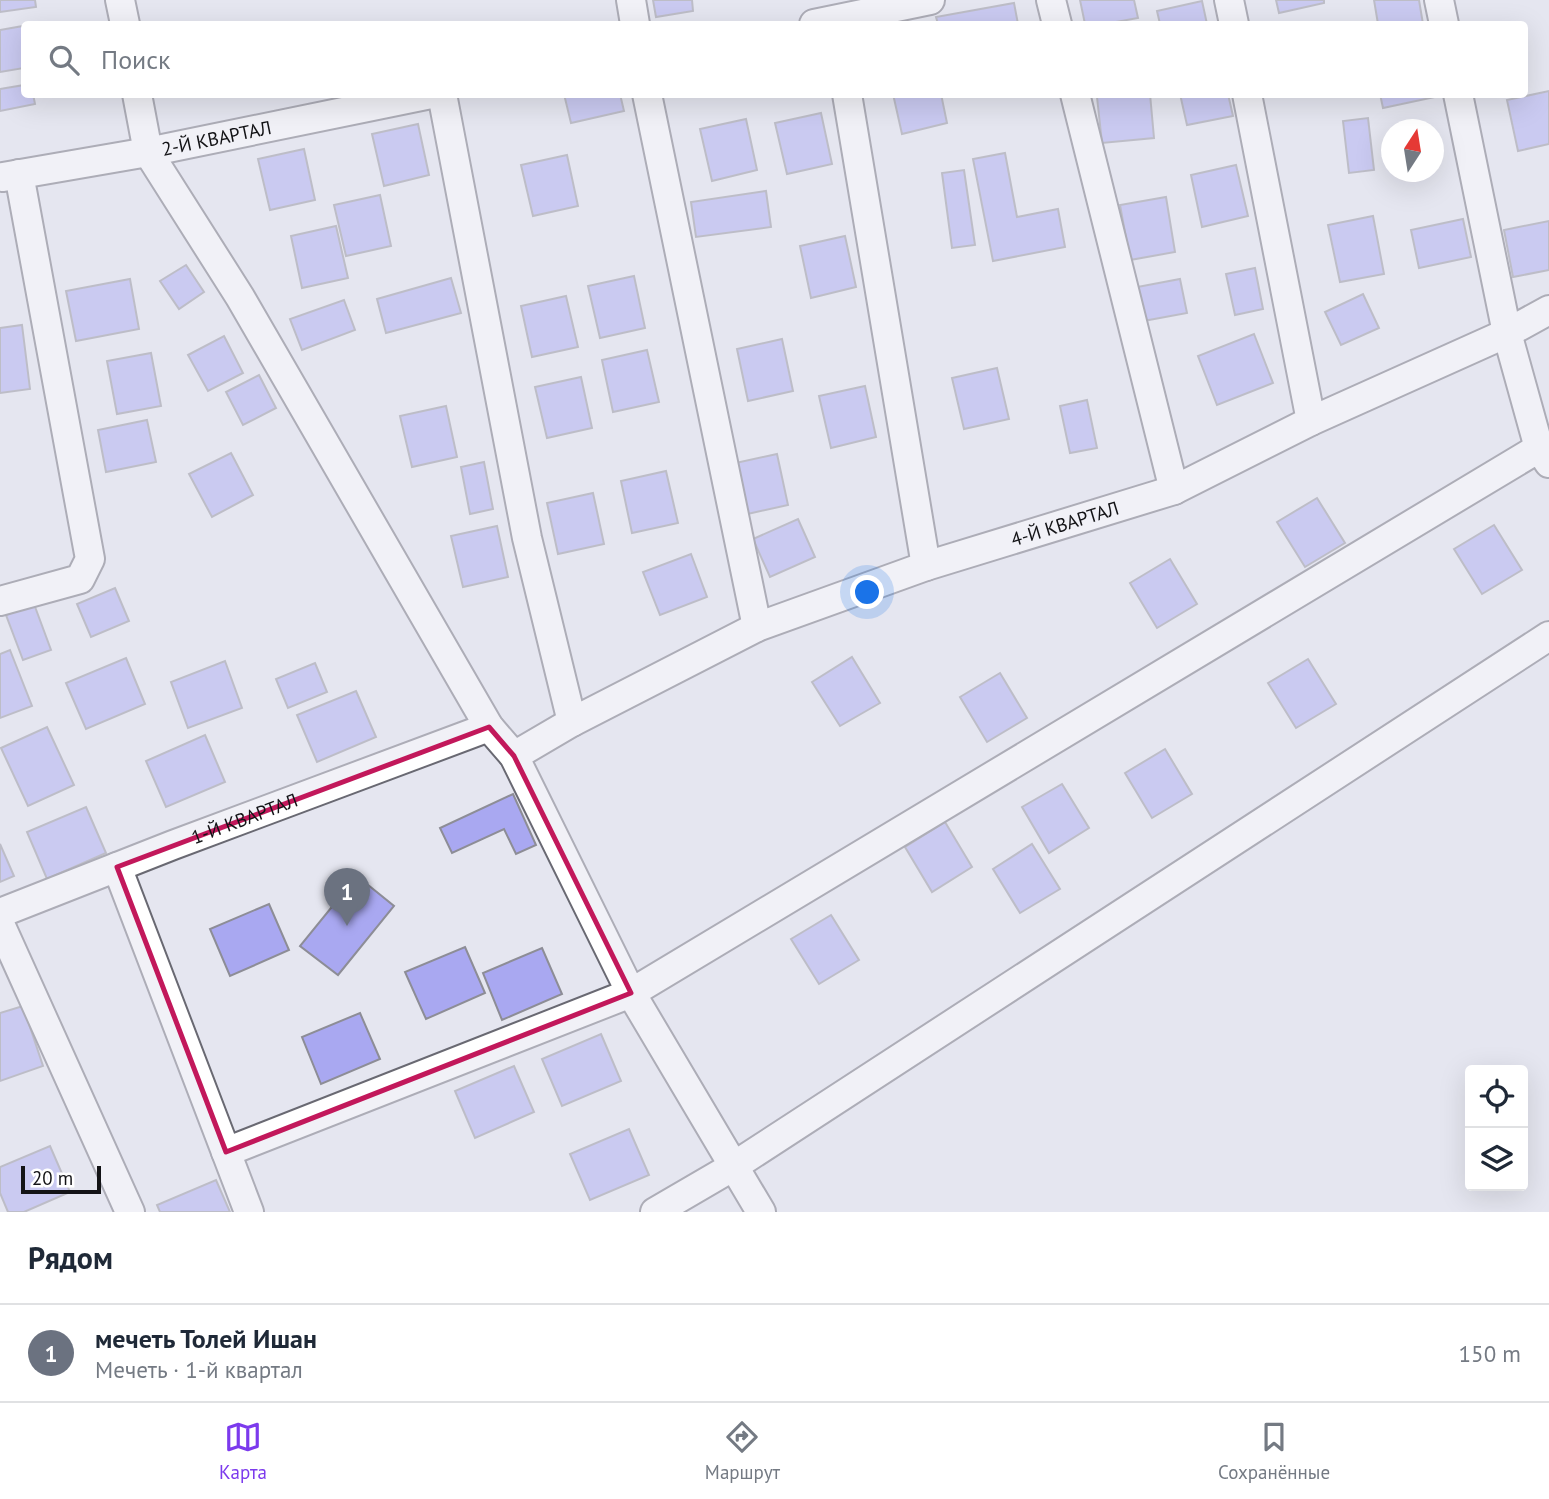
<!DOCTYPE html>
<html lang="ru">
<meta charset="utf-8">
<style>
:root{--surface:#fff;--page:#f6f6f7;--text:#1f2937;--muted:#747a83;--line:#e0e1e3;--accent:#7c3aed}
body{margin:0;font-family:"PT Sans",sans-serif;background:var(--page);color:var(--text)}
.controls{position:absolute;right:21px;bottom:21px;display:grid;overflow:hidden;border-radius:7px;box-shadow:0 7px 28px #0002}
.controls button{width:63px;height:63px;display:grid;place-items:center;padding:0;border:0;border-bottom:2px solid var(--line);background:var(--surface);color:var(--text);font:35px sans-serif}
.compass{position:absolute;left:1381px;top:119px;width:63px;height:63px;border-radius:50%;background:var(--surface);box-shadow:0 7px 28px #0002;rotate:12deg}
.scale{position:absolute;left:21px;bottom:18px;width:80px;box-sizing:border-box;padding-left:7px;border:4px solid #131316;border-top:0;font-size:19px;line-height:24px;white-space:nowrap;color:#131316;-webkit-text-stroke:5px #fff;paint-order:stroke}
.you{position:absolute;left:868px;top:593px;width:24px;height:24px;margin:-18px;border:5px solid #fff;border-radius:50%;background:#1a73e8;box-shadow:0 0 0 10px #1a73e833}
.badge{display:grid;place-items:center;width:46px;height:46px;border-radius:50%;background:var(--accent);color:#fff;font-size:23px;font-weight:700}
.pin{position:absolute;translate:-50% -58px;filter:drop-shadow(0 2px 4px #0008)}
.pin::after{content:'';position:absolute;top:37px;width:24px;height:21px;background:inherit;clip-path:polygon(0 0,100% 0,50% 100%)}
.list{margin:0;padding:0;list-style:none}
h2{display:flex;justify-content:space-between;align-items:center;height:91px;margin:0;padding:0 28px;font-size:30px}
h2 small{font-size:23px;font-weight:400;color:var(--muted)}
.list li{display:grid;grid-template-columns:46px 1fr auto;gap:21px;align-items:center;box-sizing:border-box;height:98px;padding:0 28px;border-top:2px solid var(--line)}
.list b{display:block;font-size:26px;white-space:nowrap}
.list p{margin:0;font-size:23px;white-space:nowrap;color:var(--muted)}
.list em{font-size:23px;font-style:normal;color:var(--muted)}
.icon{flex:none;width:38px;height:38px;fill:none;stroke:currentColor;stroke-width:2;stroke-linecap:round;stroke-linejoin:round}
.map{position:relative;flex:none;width:1549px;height:1212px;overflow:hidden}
.search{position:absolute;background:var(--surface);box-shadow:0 7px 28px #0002;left:21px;right:21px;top:21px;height:77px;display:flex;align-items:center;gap:18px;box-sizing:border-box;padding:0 24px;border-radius:7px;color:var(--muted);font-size:26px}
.sheet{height:189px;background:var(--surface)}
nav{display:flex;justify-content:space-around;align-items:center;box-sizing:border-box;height:98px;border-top:2px solid var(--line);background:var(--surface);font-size:19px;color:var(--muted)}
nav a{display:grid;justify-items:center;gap:4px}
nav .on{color:var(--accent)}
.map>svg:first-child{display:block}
.building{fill:#a9a8f1;stroke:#8d8d96;stroke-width:2}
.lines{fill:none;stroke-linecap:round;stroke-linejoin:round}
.minor-casing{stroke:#696972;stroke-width:32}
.minor{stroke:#fff;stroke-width:28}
.marked{fill:none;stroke:#c2185b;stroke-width:5;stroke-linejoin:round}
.labels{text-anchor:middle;stroke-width:7;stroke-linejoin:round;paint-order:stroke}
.street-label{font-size:19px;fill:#131316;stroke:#fff}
</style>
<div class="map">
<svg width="1549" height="1212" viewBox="0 0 1549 1212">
<rect width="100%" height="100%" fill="#e5e6f0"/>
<g class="building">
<path d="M0 0H35L36 7 0 12Z"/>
<path d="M653 0H692L693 11 656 17Z"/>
<path d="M1080 0H1134L1138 18 1105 24H1085Z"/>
<path d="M1276 0H1324V3L1279 13Z"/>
<path d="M1374 0H1419L1423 24H1378Z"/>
<path d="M1202 1 1207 24H1160L1157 11Z"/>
<path d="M1014 3 1018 24H938L936 17Z"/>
<path d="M23 26 24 37V68L0 72V30Z"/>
<path d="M24 85V94H33L35 104 0 111V89Z"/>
<path d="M1549 91V144L1518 151 1507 100Z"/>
<path d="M564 94H620L624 111 571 123Z"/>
<path d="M893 94H941L947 123 902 134Z"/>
<path d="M1124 94H1150L1154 138 1102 143 1097 97Z"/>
<path d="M1180 94H1228L1233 116 1187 125Z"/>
<path d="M1380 94H1435V97L1383 108Z"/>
<path d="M821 113 832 164 787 174 775 123Z"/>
<path d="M1368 118 1374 170 1349 173 1343 121Z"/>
<path d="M746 119 757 170 712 181 700 129Z"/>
<path d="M418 124 429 175 384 186 372 134Z"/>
<path d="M304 149 315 200 270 210 258 159Z"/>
<path d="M1005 153 1017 217 1058 209 1065 247 993 261 973 159Z"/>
<path d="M567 155 578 206 533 216 521 165Z"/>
<path d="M1236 165 1248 216 1202 227 1191 175Z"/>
<path d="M964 170 975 245 952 248 942 173Z"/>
<path d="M766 191 771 227 696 237 691 202Z"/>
<path d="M380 195 391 246 346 256 334 205Z"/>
<path d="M1166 197 1175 252 1130 260 1120 205Z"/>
<path d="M1373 216 1384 274 1340 282 1328 225Z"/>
<path d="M1463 219 1471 257 1419 268 1411 230Z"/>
<path d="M1549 221V270L1513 277 1504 230Z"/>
<path d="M336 226 348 278 302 288 291 236Z"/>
<path d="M845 236 856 287 811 298 800 246Z"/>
<path d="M186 265 204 292 179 309 160 281Z"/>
<path d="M1255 268 1263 309 1235 315 1226 274Z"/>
<path d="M634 276 645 328 600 338 588 286Z"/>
<path d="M451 278 461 313 386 333 377 299Z"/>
<path d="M130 279 139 329 76 341 66 291Z"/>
<path d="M1180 279 1187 313 1138 322 1132 288Z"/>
<path d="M1363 294 1379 328 1341 345 1325 312Z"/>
<path d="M566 296 578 347 532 357 521 306Z"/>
<path d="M344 300 355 330 302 350 290 319Z"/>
<path d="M22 325 30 389 0 393V328Z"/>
<path d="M1254 334 1273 383 1217 405 1198 356Z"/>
<path d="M224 336 243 373 208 391 188 355Z"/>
<path d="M782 339 793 391 748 401 737 349Z"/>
<path d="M647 350 659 402 613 412 602 360Z"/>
<path d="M151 353 161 406 117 414 107 361Z"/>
<path d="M997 368 1009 419 964 429 952 378Z"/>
<path d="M259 375 276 408 243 425 226 392Z"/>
<path d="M581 377 592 428 547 438 535 387Z"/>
<path d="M865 386 876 437 831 448 819 396Z"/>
<path d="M1087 400 1097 448 1070 453 1060 406Z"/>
<path d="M446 406 457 457 412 467 400 416Z"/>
<path d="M147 420 156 462 106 472 98 430Z"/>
<path d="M231 453 253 495 212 517 189 474Z"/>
<path d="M777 454 788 505 743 515 731 464Z"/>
<path d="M484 462 493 509 470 514 461 467Z"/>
<path d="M666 471 678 523 632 533 621 481Z"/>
<path d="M593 493 604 544 558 554 547 503Z"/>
<path d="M1317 498 1345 543 1305 567 1277 522Z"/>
<path d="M798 519 815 557 770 577 753 539Z"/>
<path d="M1494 525 1522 570 1482 594 1454 549Z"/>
<path d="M497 526 508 577 463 587 451 536Z"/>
<path d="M691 554 707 597 660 615 643 572Z"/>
<path d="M1170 559 1197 604 1157 628 1130 583Z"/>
<path d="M115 588 129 621 91 637 77 604Z"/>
<path d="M34 604 51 650 23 660 6 615Z"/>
<path d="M10 650 32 706 0 718V654Z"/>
<path d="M852 657 880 703 840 726 812 682Z"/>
<path d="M126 658 145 704 86 729 66 683Z"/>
<path d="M1308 659 1336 704 1296 728 1268 683Z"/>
<path d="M225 661 242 708 188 728 171 682Z"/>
<path d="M315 663 327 692 288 708 276 679Z"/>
<path d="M1000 673 1027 718 987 742 960 697Z"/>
<path d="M356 691 376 737 317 762 297 715Z"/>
<path d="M47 727 74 785 28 806 1 748Z"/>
<path d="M205 735 225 782 166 807 146 761Z"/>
<path d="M1165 749 1192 794 1152 818 1125 773Z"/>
<path d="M1062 784 1089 828 1049 853 1022 807Z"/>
<path d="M513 794 536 845 516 854 504 829 452 853 440 828Z"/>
<path d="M86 807 106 853 47 879 27 832Z"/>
<path d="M945 822 972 867 932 892 905 847Z"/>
<path d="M0 844 14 876 0 882Z"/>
<path d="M1032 844 1060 889 1020 913 993 869Z"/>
<path d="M357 876 394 906 338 975 300 946Z"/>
<path d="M269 904 289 950 230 976 210 929Z"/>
<path d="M831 915 859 960 819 984 791 939Z"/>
<path d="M465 947 485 993 426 1019 405 972Z"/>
<path d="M542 948 562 994 502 1020 483 973Z"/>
<path d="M23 1006 43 1066 0 1081V1013Z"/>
<path d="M360 1013 380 1059 321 1084 302 1037Z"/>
<path d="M601 1034 621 1081 562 1106 542 1059Z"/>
<path d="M514 1066 534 1112 475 1138 455 1091Z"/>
<path d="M629 1129 649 1175 590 1200 570 1154Z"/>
<path d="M50 1146 70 1192 24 1212H8L0 1193V1167Z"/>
<path d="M216 1180 230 1212H160L157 1205Z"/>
</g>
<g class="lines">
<g class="minor-casing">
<g id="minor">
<path d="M120 0 125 24"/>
<path d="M631 0 635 24"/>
<path d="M1051 0 1057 24"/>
<path d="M1229 0 1234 24"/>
<path d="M1439 0 1444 24"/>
<path d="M814 24 930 0"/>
<path d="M137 94 148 152 240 297 489 727 514 756 631 993 761 1212"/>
<path d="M442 94 527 538 572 722"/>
<path d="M647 94 757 627"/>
<path d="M847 94 926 566"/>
<path d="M1075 94 1174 490"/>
<path d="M1458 94 1507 333 1539 448"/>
<path id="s1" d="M3 177 148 152 431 94"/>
<path d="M1311 421 1507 333 1549 310"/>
<path d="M0 601 80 579 90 559 19 174"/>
<path id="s2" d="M514 756 572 722 757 627 926 566 1174 490 1311 421 1247 94"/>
<path d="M117 867 249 1212"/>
<path id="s3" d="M0 913 173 845 489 727"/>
<path d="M0 924 130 1212"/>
<path d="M226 1152 631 993 1539 448 1549 463"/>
<path d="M655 1212 734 1166 1549 636"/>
</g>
</g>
<use href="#minor" class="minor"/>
</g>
<path d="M0 0H1549V1212H0ZM489 727 514 756 631 993 226 1152 117 867Z" fill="#e5e6f0" fill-opacity=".55" fill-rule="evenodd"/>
<path class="marked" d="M489 727 514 756 631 993 226 1152 117 867Z"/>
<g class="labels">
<g class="street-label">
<text dy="7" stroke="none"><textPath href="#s1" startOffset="217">2-Й КВАРТАЛ</textPath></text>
<text dy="7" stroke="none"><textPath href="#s2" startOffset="600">4-Й КВАРТАЛ</textPath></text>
<text dy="7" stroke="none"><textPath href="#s3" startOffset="262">1-Й КВАРТАЛ</textPath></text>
</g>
</g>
</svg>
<div class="controls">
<button><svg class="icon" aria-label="locate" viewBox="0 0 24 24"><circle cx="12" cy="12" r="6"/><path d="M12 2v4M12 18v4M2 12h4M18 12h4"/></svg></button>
<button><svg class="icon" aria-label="layers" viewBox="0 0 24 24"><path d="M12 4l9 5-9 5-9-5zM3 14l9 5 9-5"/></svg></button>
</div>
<svg class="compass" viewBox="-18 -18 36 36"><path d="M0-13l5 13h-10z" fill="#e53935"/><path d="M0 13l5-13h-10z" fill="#747a83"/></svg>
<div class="scale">20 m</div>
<div class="you"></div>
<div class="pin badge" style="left:347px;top:926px;background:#6b7280">1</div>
<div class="search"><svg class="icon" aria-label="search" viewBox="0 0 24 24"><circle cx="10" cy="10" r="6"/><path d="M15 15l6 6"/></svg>Поиск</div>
</div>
<section class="sheet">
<h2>Рядом<small></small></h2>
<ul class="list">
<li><span class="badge" style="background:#6b7280">1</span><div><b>мечеть Толей Ишан</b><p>Мечеть · 1-й квартал</p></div><em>150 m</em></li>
</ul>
</section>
<nav>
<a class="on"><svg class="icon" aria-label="map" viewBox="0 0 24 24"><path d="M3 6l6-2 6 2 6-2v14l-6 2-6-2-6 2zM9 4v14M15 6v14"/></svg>Карта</a>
<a><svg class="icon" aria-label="directions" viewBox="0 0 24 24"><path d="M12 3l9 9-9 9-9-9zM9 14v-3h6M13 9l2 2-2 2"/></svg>Маршрут</a>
<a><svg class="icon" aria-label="saved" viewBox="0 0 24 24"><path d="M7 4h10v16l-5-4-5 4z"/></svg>Сохранённые</a>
</nav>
